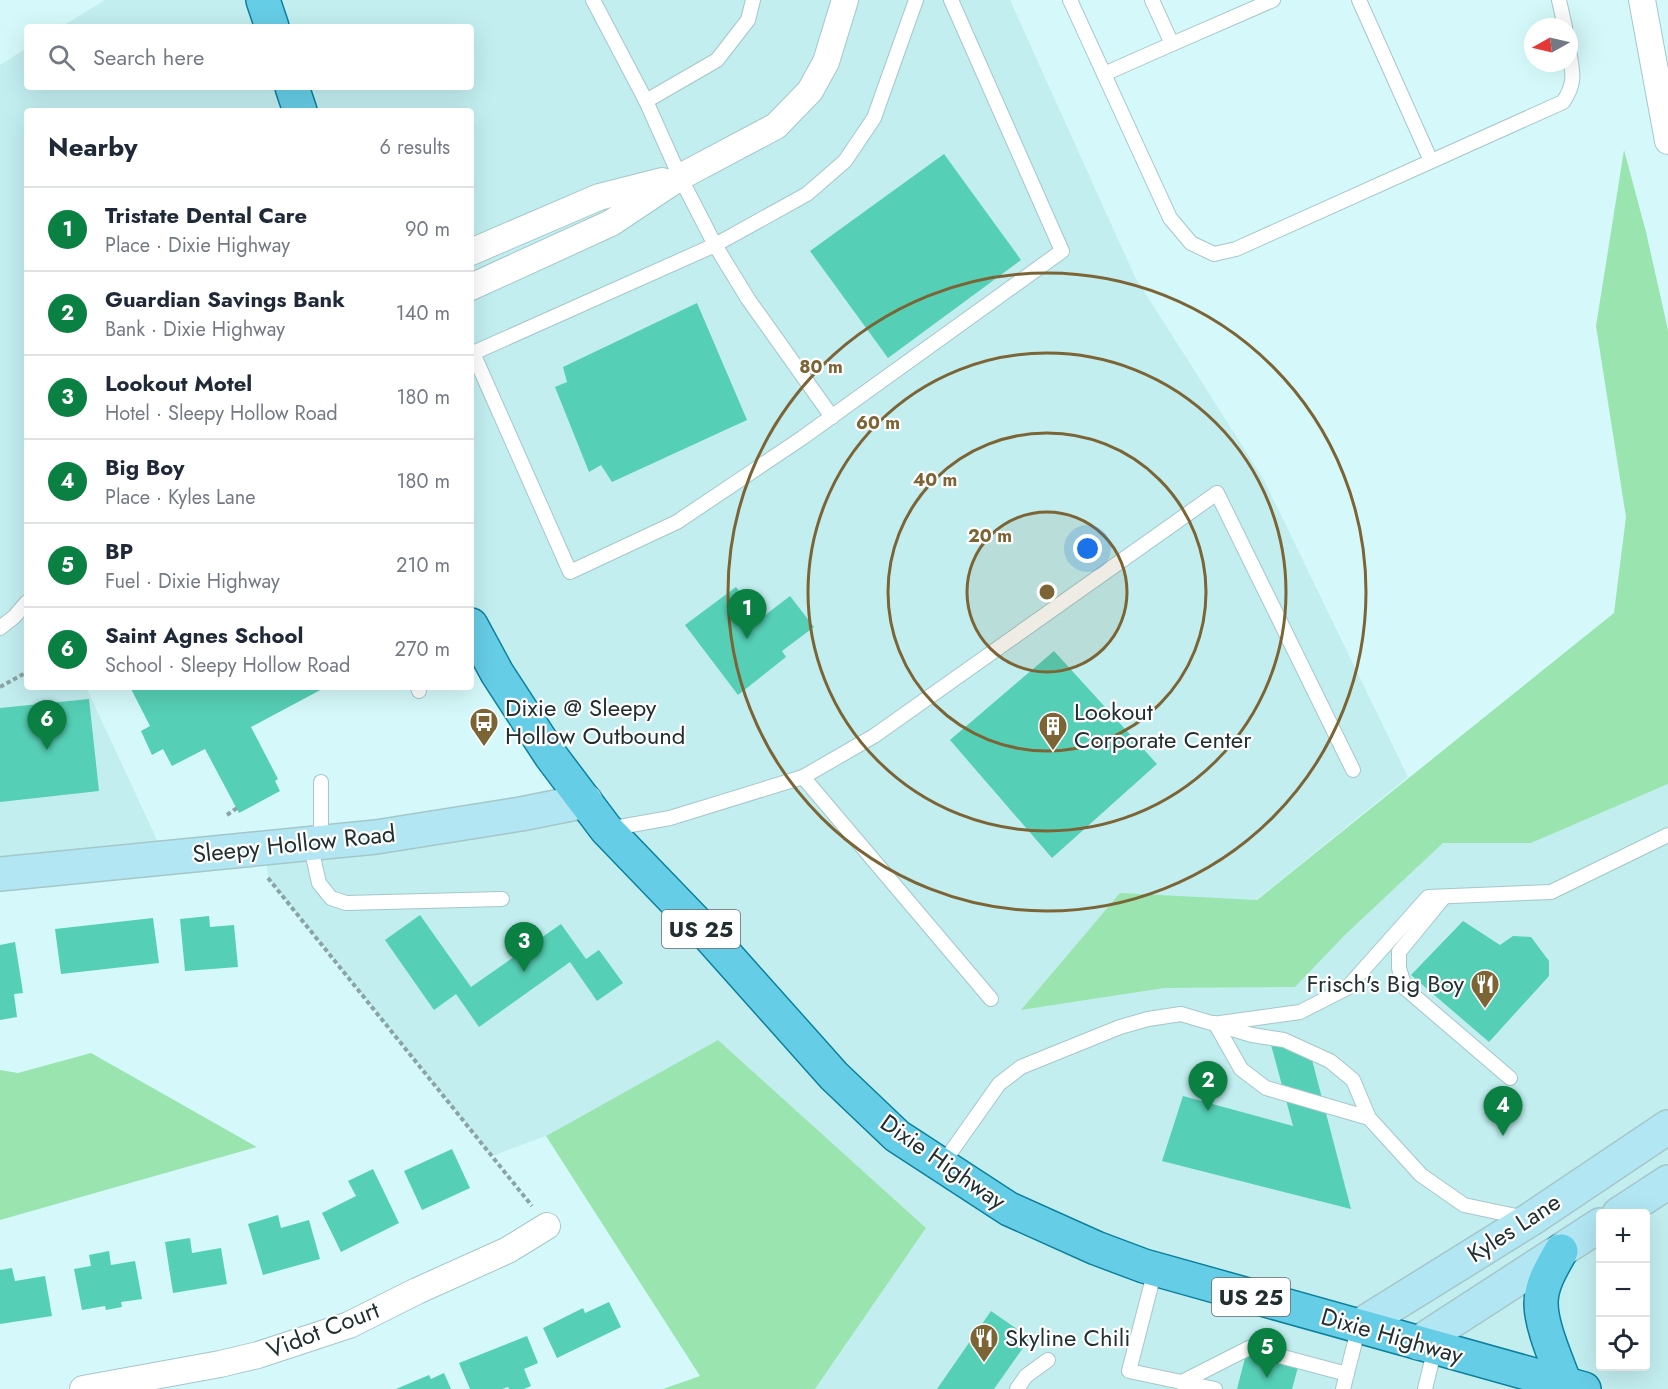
<!DOCTYPE html>
<meta charset="utf-8">
<style>
:root{--surface:#fff;--page:#f2f2f3;--text:#1f2937;--muted:#747a83;--line:#e0e1e3;--accent:#0b8043}
body{margin:0;font-family:Jost,sans-serif;background:var(--page);color:var(--text)}
.controls{position:absolute;right:18px;bottom:18px;display:grid;overflow:hidden;border-radius:6px;box-shadow:0 6px 24px #0002}
.controls button{width:54px;height:54px;display:grid;place-items:center;padding:0;border:0;border-bottom:2px solid var(--line);background:var(--surface);color:var(--text);font:30px sans-serif}
.compass{position:absolute;left:1524px;top:18px;width:54px;height:54px;border-radius:50%;background:var(--surface);box-shadow:0 6px 24px #0002;rotate:262deg}
.you{position:absolute;left:1088px;top:549px;width:21px;height:21px;margin:-15px;border:4px solid #fff;border-radius:50%;background:#1a73e8;box-shadow:0 0 0 9px #1a73e833}
.badge{display:grid;place-items:center;width:39px;height:39px;border-radius:50%;background:var(--accent);color:#fff;font-size:20px;font-weight:700}
.pin{position:absolute;translate:-50% -50px;filter:drop-shadow(0 2px 3px #0008)}
.pin::after{content:'';position:absolute;top:32px;width:21px;height:18px;background:inherit;clip-path:polygon(0 0,100% 0,50% 100%)}
.list{margin:0;padding:0;list-style:none}
h2{display:flex;justify-content:space-between;align-items:center;height:78px;margin:0;padding:0 24px;font-size:26px}
h2 small{font-size:20px;font-weight:400;color:var(--muted)}
.list li{display:grid;grid-template-columns:39px 1fr auto;gap:18px;align-items:center;box-sizing:border-box;height:84px;padding:0 24px;border-top:2px solid var(--line)}
.list b{display:block;font-size:22px;white-space:nowrap}
.list p{margin:0;font-size:20px;white-space:nowrap;color:var(--muted)}
.list em{font-size:20px;font-style:normal;color:var(--muted)}
.icon{flex:none;width:33px;height:33px;fill:none;stroke:currentColor;stroke-width:2;stroke-linecap:round;stroke-linejoin:round}
.map{position:relative;flex:none;width:1668px;height:1389px;overflow:hidden}
.search{position:absolute;background:var(--surface);box-shadow:0 6px 24px #0002;left:24px;top:24px;width:450px;height:66px;display:flex;align-items:center;gap:15px;box-sizing:border-box;padding:0 21px;border-radius:6px;color:var(--muted);font-size:22px}
.panel{position:absolute;background:var(--surface);box-shadow:0 6px 24px #0002;left:24px;top:108px;width:450px;height:582px;border-radius:6px}
.map>svg:first-child{display:block}
.built{fill:#c2eef0;fill-rule:evenodd}
.green{fill:#9ae4b0}
.building{fill:#55cfb5}
.lines{fill:none;stroke-linecap:round;stroke-linejoin:round}
.lane-casing{stroke:#a5c7c9;stroke-width:16}
.street-casing{stroke:#a5c7c9;stroke-width:28}
.secondary-casing{stroke:#a5c7c9;stroke-width:36}
.primary-casing{stroke:#0c809c;stroke-width:36}
.path{stroke:#8aa4a5;stroke-width:4;stroke-dasharray:4.5 3;stroke-linecap:butt}
.lane{stroke:#fff;stroke-width:14}
.street{stroke:#fff;stroke-width:26}
.secondary{stroke:#b2e6f3;stroke-width:33}
.primary{stroke:#66cde6;stroke-width:33}
.ring{fill:none;stroke:#7c6435;stroke-width:3}
.labels{text-anchor:middle;stroke-width:4.5;stroke-linejoin:round;paint-order:stroke}
.shield{fill:#fff;stroke:#646d6e;stroke-width:1.5}
.shield-label{font-size:22px;font-weight:bold;fill:#222f30}
.poi-label{font-size:24px;fill:#222f30;stroke:#fff;text-anchor:start}
.street-label{font-size:24px;fill:#222f30;stroke:#fff}
.centre{fill:#7c6435;stroke:#fff;stroke-width:3}
.ring-label{font-size:18px;text-anchor:middle;font-weight:bold;fill:#7c6435;stroke:#fff;stroke-width:4.5;stroke-linejoin:round;paint-order:stroke}
</style>
<div class="map">
<svg width="1668" height="1389" viewBox="0 0 1668 1389">
<rect width="100%" height="100%" fill="#d5f9fa"/>
<path class="built" d="M105 0H1010L1135 277 1264 480 1408 777 1256 900 1120 894 1022 1010 1165 988 1294 987 1345 935 1443 843H1531L1668 784V1389H815L926 1228 718 1040 546 1136 492 1156 268 878 266 847 585 801 471 625V111H27V687H86L165 857 0 874V65L27 48V87H471V27H61ZM1600 1214H1646V1366H1600Z"/>
<g class="green">
<path d="M1624 150 1646 232 1668 330V784L1531 843H1443L1345 935 1295 987 1165 988 1021 1010 1120 893 1257 900 1614 613 1626 517 1596 326Z"/>
<path d="M718 1040 926 1228 815 1389H663L700 1376 546 1136Z"/>
<path d="M91 1053 257 1147 0 1220V1070L18 1073Z"/>
</g>
<g class="building">
<path d="M944 154 1021 260 888 358 810 251Z"/>
<path d="M697 303 747 420 612 482 601 465 589 472 555 387 567 382 563 367Z"/>
<path d="M736 587 760 619 790 596 814 627 782 651 786 657 738 695 685 625Z"/>
<path d="M1054 651 1157 764 1052 858 950 740Z"/>
<path d="M130 687H326L251 727 278 779 275 781 280 791 239 813 205 749 172 766 163 749 152 755 141 731 150 726Z"/>
<path d="M89 699 99 791 0 802V708Z"/>
<path d="M420 915 471 987 561 924 586 959 599 950 623 983 597 1001 570 962 479 1027 456 994 434 1010 385 940Z"/>
<path d="M209 916 210 927 234 925 238 967 185 971 180 919Z"/>
<path d="M153 918 159 963 61 974 55 929Z"/>
<path d="M1463 921 1500 945 1513 936 1531 937 1549 961V976L1489 1042 1411 975Z"/>
<path d="M15 942 23 993 14 994 17 1017 0 1020V945Z"/>
<path d="M1270 1041 1311 1056 1351 1209 1162 1161 1183 1096 1293 1126Z"/>
<path d="M452 1149 470 1188 422 1210 404 1171Z"/>
<path d="M373 1169 399 1223 341 1252 322 1213 356 1196 348 1181Z"/>
<path d="M278 1215 281 1228 309 1220 320 1259 263 1275 248 1224Z"/>
<path d="M190 1238 192 1253 221 1248 227 1284 173 1293 165 1242Z"/>
<path d="M109 1251 111 1265 135 1261 142 1299 121 1302 122 1307 106 1310 105 1306 82 1310 74 1269 91 1266 89 1255Z"/>
<path d="M12 1268 15 1281 45 1276 52 1316 0 1324V1270Z"/>
<path d="M609 1302 621 1327 557 1358 543 1328 583 1308 585 1313Z"/>
<path d="M991 1311 1030 1338 994 1389H937Z"/>
<path d="M527 1336 538 1363 524 1369 531 1386 524 1389H509L508 1387 502 1389H470L459 1363Z"/>
<path d="M1246 1354 1298 1367 1292 1389H1237Z"/>
<path d="M444 1373 451 1389H396L429 1375 431 1379Z"/>
</g>
<g class="lines">
<g class="lane-casing">
<g id="lane">
<path d="M593 0 646 101 680 177 715 245 473 353 570 572 677 522 802 438 1062 251 951 0"/>
<path d="M1070 0 1170 218 1191 243 1214 254 1236 249 1563 102C1576 83 1573 73 1569 51"/>
<path d="M1152 0 1172 44 1273 0"/>
<path d="M1359 0 1431 161"/>
<path d="M1559 0 1565 27"/>
<path d="M1104 74 1172 44"/>
<path d="M646 101 717 60 748 20 753 0"/>
<path d="M832 417 748 299 715 245 807 194 845 161 874 118 916 0"/>
<path d="M0 628 14 617 27 602"/>
<path d="M418 687 419 691"/>
<path d="M803 777 991 999"/>
<path d="M608 829 670 818 803 777 874 736 1217 493 1353 770"/>
<path d="M321 842V782"/>
<path d="M310 843 319 883 331 898 346 903 502 899"/>
<path d="M1444 897 1399 952V968L1405 988 1510 1078"/>
<path d="M1215 1023 1241 1069 1266 1088 1369 1118"/>
<path d="M1220 1023 1300 1012 1347 988 1428 897 1551 892 1668 835"/>
<path d="M941 1166 999 1084 1021 1067 1120 1027 1148 1019 1181 1014 1252 1035 1284 1040 1330 1061 1353 1080 1369 1118 1421 1175 1464 1205 1525 1218"/>
<path d="M1155 1270 1129 1371 1215 1389"/>
<path d="M1184 1385 1182 1382 1249 1348 1347 1374"/>
<path d="M1017 1389 1026 1376 1048 1360"/>
<path d="M1343 1389 1359 1326"/>
<path d="M1425 1389 1435 1348"/>
</g>
</g>
<g class="street-casing">
<g id="street">
<path d="M1642 0 1668 141"/>
<path d="M471 252 599 197 662 181"/>
<path d="M471 287 611 223 680 177 776 126 810 91 826 62 845 0"/>
<path d="M83 1389 220 1364 258 1355 349 1325 417 1291 508 1250 547 1226"/>
</g>
</g>
<g class="secondary-casing">
<g id="secondary">
<path d="M0 874 376 837 521 814 586 801"/>
<path d="M1619 1214 1668 1182"/>
<path d="M1359 1326 1531 1219 1668 1127"/>
<path d="M1418 1343 1600 1225"/>
</g>
</g>
<g class="primary-casing">
<g id="primary">
<path d="M263 0 272 27"/>
<path d="M292 87 300 111"/>
<path d="M471 625 497 673 551 756 606 829 711 938 834 1076 897 1136 1009 1209 1096 1248 1144 1266 1584 1389"/>
<path d="M1561 1251C1552 1267 1541 1284 1541 1303 1541 1327 1557 1361 1565 1384"/>
</g>
</g>
<g class="path">
<path d="M0 687 27 672"/>
<path d="M227 815 237 808"/>
<path d="M268 878 532 1206"/>
</g>
<use href="#lane" class="lane"/>
<use href="#street" class="street"/>
<use href="#secondary" class="secondary"/>
<use href="#primary" class="primary"/>
</g>
<circle cx="1047" cy="592" r="80" fill="#7c6435" fill-opacity=".12"/>
<g class="ring">
<circle cx="1047" cy="592" r="80"/>
<circle cx="1047" cy="592" r="159"/>
<circle cx="1047" cy="592" r="239"/>
<circle cx="1047" cy="592" r="319"/>
</g>
<defs>
<g id="bus-pin" transform="scale(1.5)"><path d="M0 17L-7.5 6A9.5 9.5 0 1 1 7.5 6Z" fill="#7c6435" stroke="#fff"/><path d="M-5-6H5V4H4V6H2V4H-2V6H-4V4H-5ZM-3.5-4V0h7V-4ZM-3.5 1.2v1.5H-2V1.2ZM2 1.2v1.5H3.5V1.2Z" fill="#fff"/></g>
<g id="building-pin" transform="scale(1.5)"><path d="M0 17L-7.5 6A9.5 9.5 0 1 1 7.5 6Z" fill="#7c6435" stroke="#fff"/><path d="M-4-6H4V6H1V3H-1V6H-4ZM-2.5-4.3h1.7v1.8h-1.7ZM.8-4.3h1.7v1.8H.8ZM-2.5-1h1.7V.8h-1.7ZM.8-1h1.7V.8H.8Z" fill="#fff"/></g>
<g id="restaurant-pin" transform="scale(1.5)"><path d="M0 17L-7.5 6A9.5 9.5 0 1 1 7.5 6Z" fill="#7c6435" stroke="#fff"/><path d="M-5-6h1v4h1v-4h1v4h1v-4h1v5L-1.5 .5V6h-2V.5L-5-1ZM5-6V6H3V1.5H1.5Q1.5-4 5-6Z" fill="#fff"/></g>
</defs>
<g fill-rule="evenodd">
<use href="#bus-pin" x="484" y="722"/>
<use href="#building-pin" x="1053" y="726"/>
<use href="#restaurant-pin" x="1485" y="984"/>
<use href="#restaurant-pin" x="984" y="1338"/>
</g>
<g class="labels">
<g class="shield">
<rect x="662" y="910" width="78" height="38" rx="4.5"/>
<rect x="1212" y="1278" width="78" height="38" rx="4.5"/>
</g>
<g class="shield-label">
<text x="701" y="937">US 25</text>
<text x="1251" y="1305">US 25</text>
</g>
<g class="poi-label">
<text x="505" y="716">Dixie @ Sleepy<tspan x="505" dy="28">Hollow Outbound</tspan></text>
<text x="1074" y="720">Lookout<tspan x="1074" dy="28">Corporate Center</tspan></text>
<text x="1464" y="992" text-anchor="end">Frisch's Big Boy</text>
<text x="1005" y="1346">Skyline Chili</text>
</g>
<g class="street-label">
<text transform="translate(294 844) rotate(-6)" y="8">Sleepy Hollow Road</text>
<text transform="translate(943 1162) rotate(35)" y="8">Dixie Highway</text>
<text transform="translate(1514 1228) rotate(-33)" y="8">Kyles Lane</text>
<text transform="translate(323 1330) rotate(-21)" y="8">Vidot Court</text>
<text transform="translate(1392 1336) rotate(16)" y="8">Dixie Highway</text>
</g>
</g>
<circle cx="1047" cy="592" r="9" class="centre"/>
<g class="ring-label">
<text x="821" y="373">80 m</text>
<text x="878" y="429">60 m</text>
<text x="935" y="486">40 m</text>
<text x="990" y="542">20 m</text>
</g>
</svg>
<div class="controls">
<button>+</button>
<button>−</button>
<button><svg class="icon" aria-label="locate" viewBox="0 0 24 24"><circle cx="12" cy="12" r="6"/><path d="M12 2v4M12 18v4M2 12h4M18 12h4"/></svg></button>
</div>
<svg class="compass" viewBox="-18 -18 36 36"><path d="M0-13l5 13h-10z" fill="#e53935"/><path d="M0 13l5-13h-10z" fill="#747a83"/></svg>
<div class="you"></div>
<div class="pin badge" style="left:747px;top:639px">1</div>
<div class="pin badge" style="left:1208px;top:1111px">2</div>
<div class="pin badge" style="left:524px;top:972px">3</div>
<div class="pin badge" style="left:1503px;top:1136px">4</div>
<div class="pin badge" style="left:1267px;top:1378px">5</div>
<div class="pin badge" style="left:47px;top:750px">6</div>
<div class="search"><svg class="icon" aria-label="search" viewBox="0 0 24 24"><circle cx="10" cy="10" r="6"/><path d="M15 15l6 6"/></svg>Search here</div>
<section class="panel">
<h2>Nearby<small>6 results</small></h2>
<ul class="list">
<li><span class="badge">1</span><div><b>Tristate Dental Care</b><p>Place · Dixie Highway</p></div><em>90 m</em></li>
<li><span class="badge">2</span><div><b>Guardian Savings Bank</b><p>Bank · Dixie Highway</p></div><em>140 m</em></li>
<li><span class="badge">3</span><div><b>Lookout Motel</b><p>Hotel · Sleepy Hollow Road</p></div><em>180 m</em></li>
<li><span class="badge">4</span><div><b>Big Boy</b><p>Place · Kyles Lane</p></div><em>180 m</em></li>
<li><span class="badge">5</span><div><b>BP</b><p>Fuel · Dixie Highway</p></div><em>210 m</em></li>
<li><span class="badge">6</span><div><b>Saint Agnes School</b><p>School · Sleepy Hollow Road</p></div><em>270 m</em></li>
</ul>
</section>
</div>
